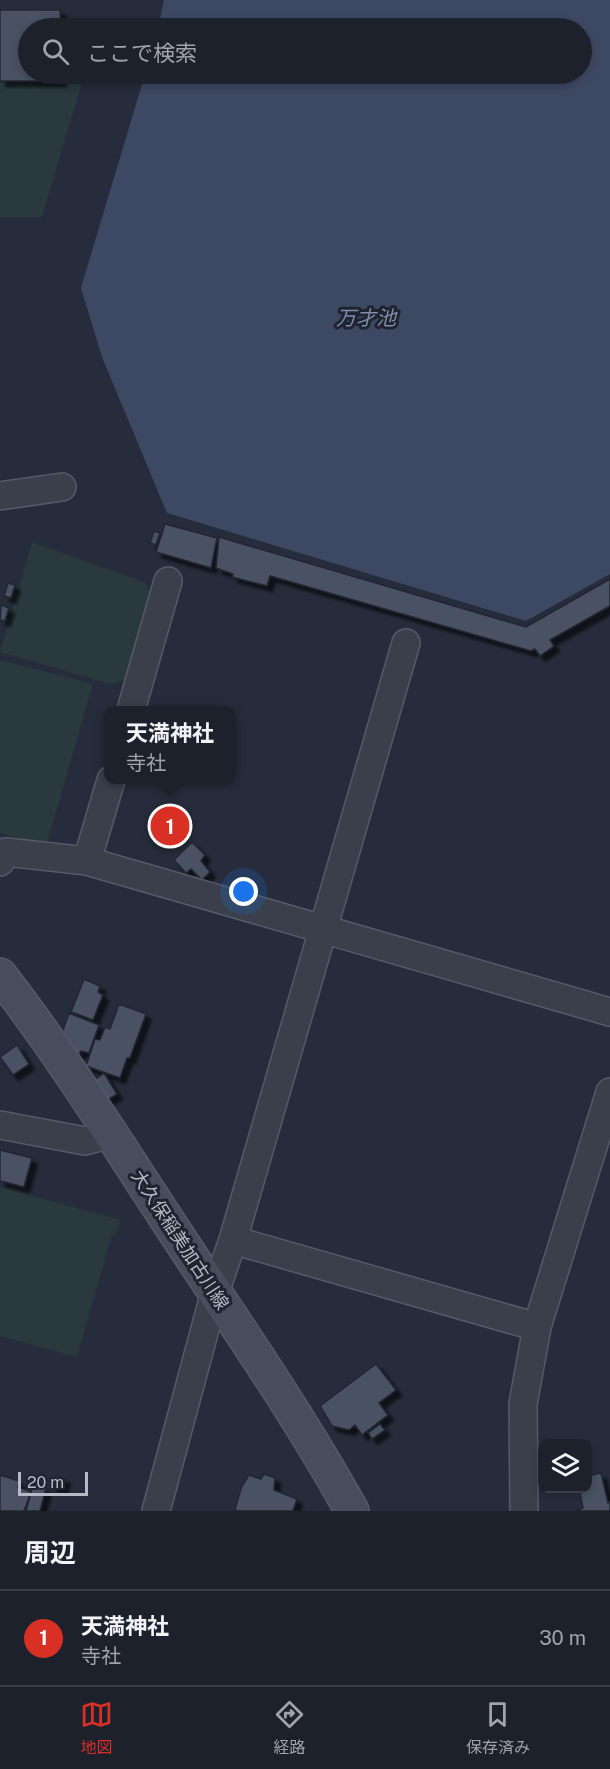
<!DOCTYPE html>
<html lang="ja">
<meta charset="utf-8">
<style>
:root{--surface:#1c212c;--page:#252934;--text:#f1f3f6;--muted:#a0a3a9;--line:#3a3e48;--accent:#d93025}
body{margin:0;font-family:"Public Sans","Noto Sans JP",sans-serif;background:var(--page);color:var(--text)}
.controls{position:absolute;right:18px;bottom:18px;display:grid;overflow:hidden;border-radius:12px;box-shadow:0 3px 9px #0003}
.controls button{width:54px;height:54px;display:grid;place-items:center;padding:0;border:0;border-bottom:2px solid var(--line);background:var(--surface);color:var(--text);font:30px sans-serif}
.scale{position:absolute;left:18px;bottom:15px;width:70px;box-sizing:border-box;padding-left:6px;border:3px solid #b5bac7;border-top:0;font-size:16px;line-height:21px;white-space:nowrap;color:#b5bac7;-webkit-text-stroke:4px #1f2430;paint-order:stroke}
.you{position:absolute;left:244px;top:892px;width:21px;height:21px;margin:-15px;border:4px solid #fff;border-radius:50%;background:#1a73e8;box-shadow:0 0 0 9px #1a73e833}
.badge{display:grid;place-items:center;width:39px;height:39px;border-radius:50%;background:var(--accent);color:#fff;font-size:20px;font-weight:700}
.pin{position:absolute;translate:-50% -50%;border:3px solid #fff;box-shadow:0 2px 6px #0006}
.popup{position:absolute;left:104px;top:706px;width:132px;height:78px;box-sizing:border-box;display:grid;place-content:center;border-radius:12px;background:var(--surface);filter:drop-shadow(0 2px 4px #0005);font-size:20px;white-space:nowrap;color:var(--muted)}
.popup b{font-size:22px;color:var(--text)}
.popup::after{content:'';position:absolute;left:50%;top:100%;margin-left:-12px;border:12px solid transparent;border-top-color:var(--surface)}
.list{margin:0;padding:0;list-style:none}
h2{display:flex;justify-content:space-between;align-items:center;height:78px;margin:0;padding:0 24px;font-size:26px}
h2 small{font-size:20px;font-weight:400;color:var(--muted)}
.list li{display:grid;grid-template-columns:39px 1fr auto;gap:18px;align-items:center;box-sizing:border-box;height:96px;padding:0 24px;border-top:2px solid var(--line)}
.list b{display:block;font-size:22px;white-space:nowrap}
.list p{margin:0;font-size:20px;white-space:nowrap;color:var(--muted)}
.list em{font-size:20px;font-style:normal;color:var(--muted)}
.icon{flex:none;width:33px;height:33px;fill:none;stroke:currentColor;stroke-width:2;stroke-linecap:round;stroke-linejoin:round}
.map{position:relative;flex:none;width:610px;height:1511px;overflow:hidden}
.search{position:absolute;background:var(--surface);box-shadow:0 3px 9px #0003;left:18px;right:18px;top:18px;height:66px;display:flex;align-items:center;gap:15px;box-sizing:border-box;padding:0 21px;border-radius:33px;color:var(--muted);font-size:22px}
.sheet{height:174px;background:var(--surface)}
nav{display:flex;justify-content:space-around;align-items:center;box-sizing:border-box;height:84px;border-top:2px solid var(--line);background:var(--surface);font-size:16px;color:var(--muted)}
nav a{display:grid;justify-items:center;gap:3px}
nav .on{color:var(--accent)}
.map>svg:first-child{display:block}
.green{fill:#29393d}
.water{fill:#3d4862}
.building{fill:#4a5162;stroke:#212632;stroke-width:1.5;filter:url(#shadow)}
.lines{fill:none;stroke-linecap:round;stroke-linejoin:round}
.street-casing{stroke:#555a66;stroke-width:30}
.secondary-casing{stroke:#555a66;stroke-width:36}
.street{stroke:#3a3f4b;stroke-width:27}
.secondary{stroke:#484d5e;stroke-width:33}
.labels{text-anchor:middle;stroke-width:6;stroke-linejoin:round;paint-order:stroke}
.street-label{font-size:18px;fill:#b5bac7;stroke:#1f2430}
.water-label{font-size:20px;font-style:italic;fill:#808dab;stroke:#1f2430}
</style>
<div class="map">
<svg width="610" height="1511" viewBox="0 0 610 1511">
<defs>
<filter id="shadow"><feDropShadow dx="5.5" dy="5.5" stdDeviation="1.5" flood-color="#0009"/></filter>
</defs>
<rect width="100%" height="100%" fill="#262c3b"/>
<g class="green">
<path d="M82 82 42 217H0V83Z"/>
<path d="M32 542 146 583 151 595 127 679 110 684 0 652Z"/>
<path d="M0 660 93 684 47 843 33 842 0 833Z"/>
<path d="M0 1187 121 1220 116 1235H112L77 1357 0 1336Z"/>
</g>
<path class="water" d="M164 0H610V574L526 621 167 513 102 357 81 288 145 74H582V28H158Z"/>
<g class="building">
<path d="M0 10H60L61 28H28V74H61V81H0Z"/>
<path d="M165 524 217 538 211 568 156 552Z"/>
<path d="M154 531 160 533 156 545 150 543Z"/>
<path d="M219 537 526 627 610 579V606L550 640 554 646 540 656 535 649 531 651 270 576 267 586 232 577 233 574 216 568Z"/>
<path d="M8 583 15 585 11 598 4 596Z"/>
<path d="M1 605 9 608 5 621 0 620Z"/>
<path d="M192 842 205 855 201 861 210 872 202 880 191 869 186 873 174 860Z"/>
<path d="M84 979 100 986 98 992 103 995 93 1020 71 1012Z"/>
<path d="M119 1004 146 1014 130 1058H127L120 1078 86 1066 95 1039 100 1040 105 1027 110 1029Z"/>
<path d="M69 1013 99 1025 89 1053 81 1051 79 1054 72 1052 61 1036Z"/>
<path d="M17 1045 29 1064 13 1075 0 1057Z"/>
<path d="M104 1073 117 1094 106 1101 93 1081Z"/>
<path d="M0 1150 32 1158 24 1187 0 1181Z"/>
<path d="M376 1364 396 1390 379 1403 388 1415 362 1435 355 1425 349 1430 332 1426 320 1406Z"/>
<path d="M380 1424 385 1430 372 1439 368 1433Z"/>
<path d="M601 1473 608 1503 610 1502V1511H576L583 1508 579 1488H588V1476Z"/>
<path d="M264 1474 275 1478 274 1490 297 1499 293 1511H237L235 1509 242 1486 249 1475 261 1479Z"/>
<path d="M0 1475 19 1481 18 1487 31 1492 24 1511H0Z"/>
<path d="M54 1476 65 1478 62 1489 51 1486Z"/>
<path d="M33 1485 46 1488 40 1511H26Z"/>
</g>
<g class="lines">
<g class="street-casing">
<g id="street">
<path d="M0 496 62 487"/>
<path d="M131 710 168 581"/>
<path d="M87 861 111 780"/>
<path d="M0 862 6 852 87 861 610 1012"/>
<path d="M0 1125 85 1141 111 1134"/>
<path d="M233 1240 537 1327 610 1092"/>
<path d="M156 1511 215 1292 233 1240 406 643"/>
<path d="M524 1511 523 1404 537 1327"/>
</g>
</g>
<g class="secondary-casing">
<path id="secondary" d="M0 975C65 1059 121 1150 179 1238 238 1328 300 1417 352 1511"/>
</g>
<use href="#street" class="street"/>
<use href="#secondary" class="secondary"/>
</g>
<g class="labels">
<g class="street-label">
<text transform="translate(180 1240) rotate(57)" y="6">大久保稲美加古川線</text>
</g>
<g class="water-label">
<text x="366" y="325">万才池</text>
</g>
</g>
</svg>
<div class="controls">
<button><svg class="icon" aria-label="layers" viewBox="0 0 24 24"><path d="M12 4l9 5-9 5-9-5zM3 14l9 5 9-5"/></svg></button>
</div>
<div class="scale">20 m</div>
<div class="you"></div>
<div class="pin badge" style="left:170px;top:826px">1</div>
<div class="popup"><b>天満神社</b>寺社</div>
<div class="search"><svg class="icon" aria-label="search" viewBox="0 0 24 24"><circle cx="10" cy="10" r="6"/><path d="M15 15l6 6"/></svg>ここで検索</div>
</div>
<section class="sheet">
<h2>周辺<small></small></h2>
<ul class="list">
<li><span class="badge">1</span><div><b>天満神社</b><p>寺社</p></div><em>30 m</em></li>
</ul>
</section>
<nav>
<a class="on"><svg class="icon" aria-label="map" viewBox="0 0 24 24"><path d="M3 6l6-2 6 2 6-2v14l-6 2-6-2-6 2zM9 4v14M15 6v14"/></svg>地図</a>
<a><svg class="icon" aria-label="directions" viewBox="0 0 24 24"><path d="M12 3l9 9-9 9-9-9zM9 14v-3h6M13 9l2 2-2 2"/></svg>経路</a>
<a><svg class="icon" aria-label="saved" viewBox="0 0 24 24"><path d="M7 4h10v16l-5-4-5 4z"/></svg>保存済み</a>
</nav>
